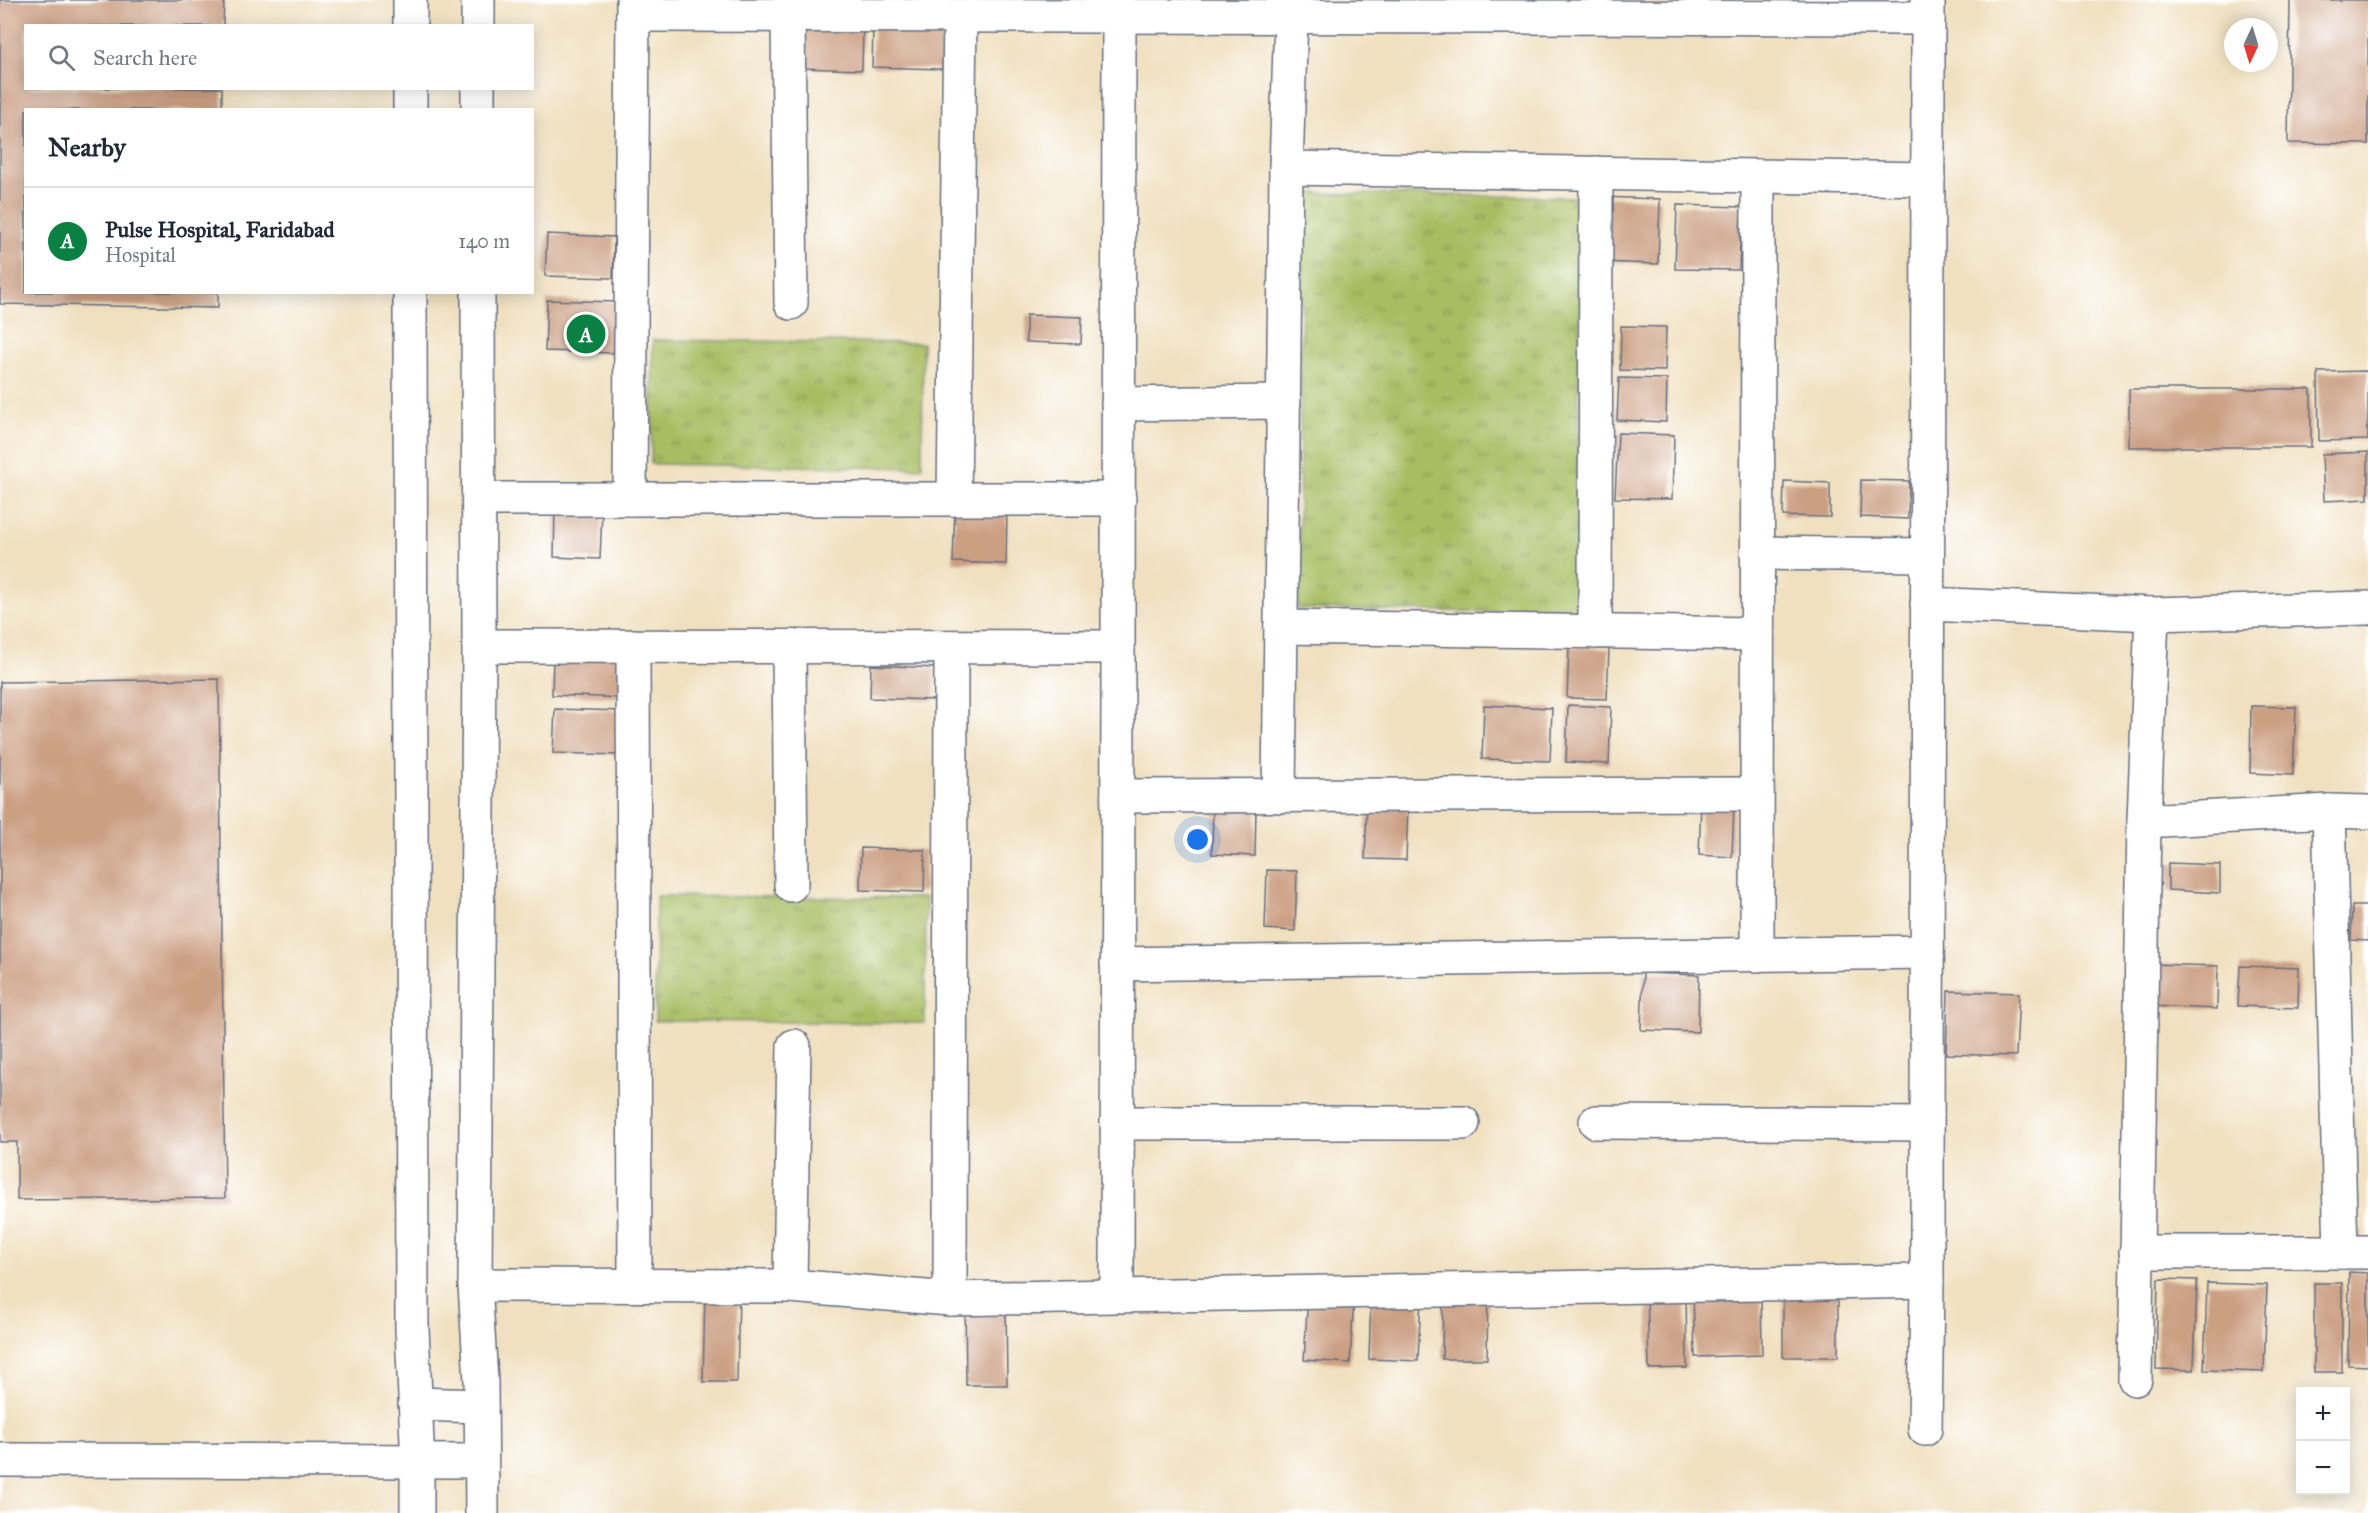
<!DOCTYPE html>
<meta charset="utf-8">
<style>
:root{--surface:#fff;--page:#f6f6f7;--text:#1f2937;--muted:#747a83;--line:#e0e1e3;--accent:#0b8043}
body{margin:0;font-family:"IM FELL Great Primer",serif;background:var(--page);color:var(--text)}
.controls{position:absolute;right:18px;bottom:18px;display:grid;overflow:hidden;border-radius:0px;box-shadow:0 3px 15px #0003}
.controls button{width:54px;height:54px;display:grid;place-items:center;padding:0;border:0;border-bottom:2px solid var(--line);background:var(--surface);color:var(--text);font:30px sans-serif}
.compass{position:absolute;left:2224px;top:18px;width:54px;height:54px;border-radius:50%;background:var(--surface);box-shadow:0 3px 15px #0003;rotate:184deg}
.you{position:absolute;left:1198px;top:840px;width:21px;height:21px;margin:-15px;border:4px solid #fff;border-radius:50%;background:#1a73e8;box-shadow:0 0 0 9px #1a73e833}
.badge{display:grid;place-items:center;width:39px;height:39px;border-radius:50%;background:var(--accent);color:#fff;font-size:20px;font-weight:700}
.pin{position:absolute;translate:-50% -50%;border:3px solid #fff;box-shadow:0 2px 6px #0006}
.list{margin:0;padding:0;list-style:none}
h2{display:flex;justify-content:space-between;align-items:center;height:78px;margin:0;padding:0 24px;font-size:26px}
h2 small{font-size:20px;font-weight:400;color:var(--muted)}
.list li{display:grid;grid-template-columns:39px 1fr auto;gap:18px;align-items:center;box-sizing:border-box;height:108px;padding:0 24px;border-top:2px solid var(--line)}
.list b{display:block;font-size:22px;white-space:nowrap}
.list p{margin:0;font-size:20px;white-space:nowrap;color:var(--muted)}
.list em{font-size:20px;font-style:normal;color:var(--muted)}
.icon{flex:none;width:33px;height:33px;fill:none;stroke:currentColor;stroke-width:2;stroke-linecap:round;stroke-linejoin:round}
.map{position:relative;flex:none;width:2368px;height:1513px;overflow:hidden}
.search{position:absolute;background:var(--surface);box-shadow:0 3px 15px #0003;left:24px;top:24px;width:510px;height:66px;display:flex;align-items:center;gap:15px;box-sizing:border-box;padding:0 21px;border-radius:0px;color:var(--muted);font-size:22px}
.panel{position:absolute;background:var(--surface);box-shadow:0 3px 15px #0003;left:24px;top:108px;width:510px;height:186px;border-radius:0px}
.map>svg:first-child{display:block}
.park{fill:url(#park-tufts);stroke:#617660;stroke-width:1.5}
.building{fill:#cb9f82}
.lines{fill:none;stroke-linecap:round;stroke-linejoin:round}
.minor-casing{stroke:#666d80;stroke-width:36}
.minor{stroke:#fff;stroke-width:33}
</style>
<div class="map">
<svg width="2368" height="1513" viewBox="0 0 2368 1513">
<defs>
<pattern id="park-tufts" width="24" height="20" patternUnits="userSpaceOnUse" patternTransform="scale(1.5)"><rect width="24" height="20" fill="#a7bd62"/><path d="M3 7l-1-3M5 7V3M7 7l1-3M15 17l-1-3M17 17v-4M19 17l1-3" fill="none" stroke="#879a54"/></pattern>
</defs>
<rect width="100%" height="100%" fill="#fff"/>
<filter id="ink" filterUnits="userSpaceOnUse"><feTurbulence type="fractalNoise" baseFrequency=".0167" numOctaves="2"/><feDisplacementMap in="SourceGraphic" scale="12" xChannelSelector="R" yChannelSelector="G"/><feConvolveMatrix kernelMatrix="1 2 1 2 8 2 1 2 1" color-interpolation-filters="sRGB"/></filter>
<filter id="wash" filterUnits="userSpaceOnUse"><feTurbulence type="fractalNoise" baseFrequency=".008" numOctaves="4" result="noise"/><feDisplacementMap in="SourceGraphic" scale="24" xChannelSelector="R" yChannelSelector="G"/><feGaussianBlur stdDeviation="1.35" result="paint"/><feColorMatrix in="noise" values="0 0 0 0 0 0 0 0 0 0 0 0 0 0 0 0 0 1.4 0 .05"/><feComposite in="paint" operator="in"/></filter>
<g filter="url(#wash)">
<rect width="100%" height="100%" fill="#f0e0c0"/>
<g class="park">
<path d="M1303 193 1581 197 1576 613 1298 609Z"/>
<path d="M653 340 923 343 922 468 651 464Z"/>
<path d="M656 896 926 898 925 1023 655 1021Z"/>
</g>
<g id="blocks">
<g class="building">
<path d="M0 0H224L223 26H26V88H222V110H26V292H218V308L0 304Z"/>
<path d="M2290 0H2368V144L2288 143Z"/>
<path d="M802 26 863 28 862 70 800 68Z"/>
<path d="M873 27 944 30 942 69 872 67Z"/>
<path d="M1600 197 1660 199 1658 264 1598 262Z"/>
<path d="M1677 205 1741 207 1739 270 1675 269Z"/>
<path d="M547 234 614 237 613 278 545 276Z"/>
<path d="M547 300 616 302 614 353 545 351Z"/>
<path d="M1026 315 1082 317 1081 344 1026 342Z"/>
<path d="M1621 326 1666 327 1665 371 1620 370Z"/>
<path d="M2368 371V440L2319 441 2318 372Z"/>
<path d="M1619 378 1667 379 1666 422 1617 420Z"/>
<rect x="2129" y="389" width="182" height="58"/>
<path d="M1618 433 1674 435 1672 499 1615 498Z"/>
<path d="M2368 452V499L2324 501 2322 454Z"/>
<path d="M1861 480 1909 481 1908 519 1860 517Z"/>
<path d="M1784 481 1830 483V517L1783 516Z"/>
<path d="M955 507 1007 509 1006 564 953 562Z"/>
<path d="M555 509 602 510 600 559 554 557Z"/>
<path d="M1569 647 1609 649 1607 699 1567 698Z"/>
<path d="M553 655 625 657 624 698 552 695Z"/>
<path d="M871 665 935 668 934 700 870 698Z"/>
<path d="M219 679 225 1198 17 1200V1142H0V682Z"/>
<path d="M1484 705 1552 708 1550 761 1482 759Z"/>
<path d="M1568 705 1611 707 1609 764 1566 762Z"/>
<path d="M2251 706 2296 707 2293 775 2250 773Z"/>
<path d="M555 709 623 711 621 755 553 753Z"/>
<path d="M1367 804 1408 805 1406 860 1365 859Z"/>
<path d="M1701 804 1734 805 1732 857 1699 855Z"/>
<path d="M1213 807 1256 809 1255 856 1212 854Z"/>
<path d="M861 848 925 850 924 892 860 890Z"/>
<path d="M2168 863 2220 865V893L2168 890Z"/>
<path d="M1267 870 1297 871 1295 931 1265 929Z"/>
<path d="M2352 906H2368V941L2351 940Z"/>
<path d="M2151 964 2218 966 2217 1009 2150 1006Z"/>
<path d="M2240 966 2299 968 2298 1008 2238 1006Z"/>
<path d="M1643 973 1699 975 1698 1032 1641 1030Z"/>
<path d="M1948 991 2019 993 2016 1056 1946 1054Z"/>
<path d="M2349 1272 2368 1273V1366L2348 1365Z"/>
<path d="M2158 1279 2197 1280 2194 1370 2156 1369Z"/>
<path d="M2207 1283 2267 1285 2264 1372 2204 1370Z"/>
<rect x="2314" y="1283" width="28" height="89"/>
<path d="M1761 1288 1762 1355 1695 1357 1693 1290Z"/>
<path d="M1443 1290H1488L1487 1359H1442Z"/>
<path d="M1686 1290 1687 1368 1649 1369 1647 1291Z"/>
<path d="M705 1291 739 1292 737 1382H703Z"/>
<rect x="1783" y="1291" width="55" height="66"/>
<path d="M1308 1294 1354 1297 1350 1363 1304 1360Z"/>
<path d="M1371 1294 1421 1296 1418 1361 1369 1359Z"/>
<path d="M965 1302H1006L1007 1385H966Z"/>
</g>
</g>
</g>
<g filter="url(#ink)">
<use href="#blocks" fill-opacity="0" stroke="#666d80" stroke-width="1.5"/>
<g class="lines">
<g class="minor-casing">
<g id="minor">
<path d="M410 0V26"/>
<path d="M478 0V26"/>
<path d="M633 15 1928 18"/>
<path d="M788 15 791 303"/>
<path d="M410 88V110"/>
<path d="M478 88V110"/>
<path d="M1286 168 1928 179"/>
<path d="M410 292 412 1328 417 1442V1513"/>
<path d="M478 292 479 646 475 1285 481 1380 482 1513"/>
<path d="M1118 404 1284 402"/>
<path d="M479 499H1119"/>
<path d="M630 499 633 0"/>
<path d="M954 499 960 16"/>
<path d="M1757 553 1927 555"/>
<path d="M1927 604 2152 614 2368 608"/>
<path d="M1281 627 1757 634"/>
<path d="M1595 632 1596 173"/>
<path d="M479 646 1118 647"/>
<path d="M633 646 635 1285"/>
<path d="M789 647 791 885"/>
<path d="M1118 796 1757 794"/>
<path d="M1279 796 1286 168 1291 17"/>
<path d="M2329 811 2341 1252"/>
<path d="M2144 821 2329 811 2368 812"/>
<path d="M1757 955 1758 176"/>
<path d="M1117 964 1926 952"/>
<path d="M1596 1122 1926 1124"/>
<path d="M1117 1123H1463"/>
<path d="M2136 1252H2368"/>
<path d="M475 1285 790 1286 950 1299 1927 1281"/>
<path d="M790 1286 794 1046"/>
<path d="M1117 1295 1119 16 1117 0"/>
<path d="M950 1299 951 647"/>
<path d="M2135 1379 2144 821 2152 614"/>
<path d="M415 1404 481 1406"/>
<path d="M1925 1429 1927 1281 1928 0"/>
<path d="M0 1460 481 1461"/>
</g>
</g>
<use href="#minor" class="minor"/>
</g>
</g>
</svg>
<div class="controls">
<button>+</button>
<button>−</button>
</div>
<svg class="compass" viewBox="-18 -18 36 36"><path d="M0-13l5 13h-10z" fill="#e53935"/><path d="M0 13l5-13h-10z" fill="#747a83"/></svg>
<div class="you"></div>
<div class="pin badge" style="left:586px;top:334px">A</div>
<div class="search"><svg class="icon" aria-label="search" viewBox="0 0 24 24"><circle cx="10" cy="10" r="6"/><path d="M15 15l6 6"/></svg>Search here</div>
<section class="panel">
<h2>Nearby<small></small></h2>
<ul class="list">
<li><span class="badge">A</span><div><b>Pulse Hospital, Faridabad</b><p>Hospital</p></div><em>140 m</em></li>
</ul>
</section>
</div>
